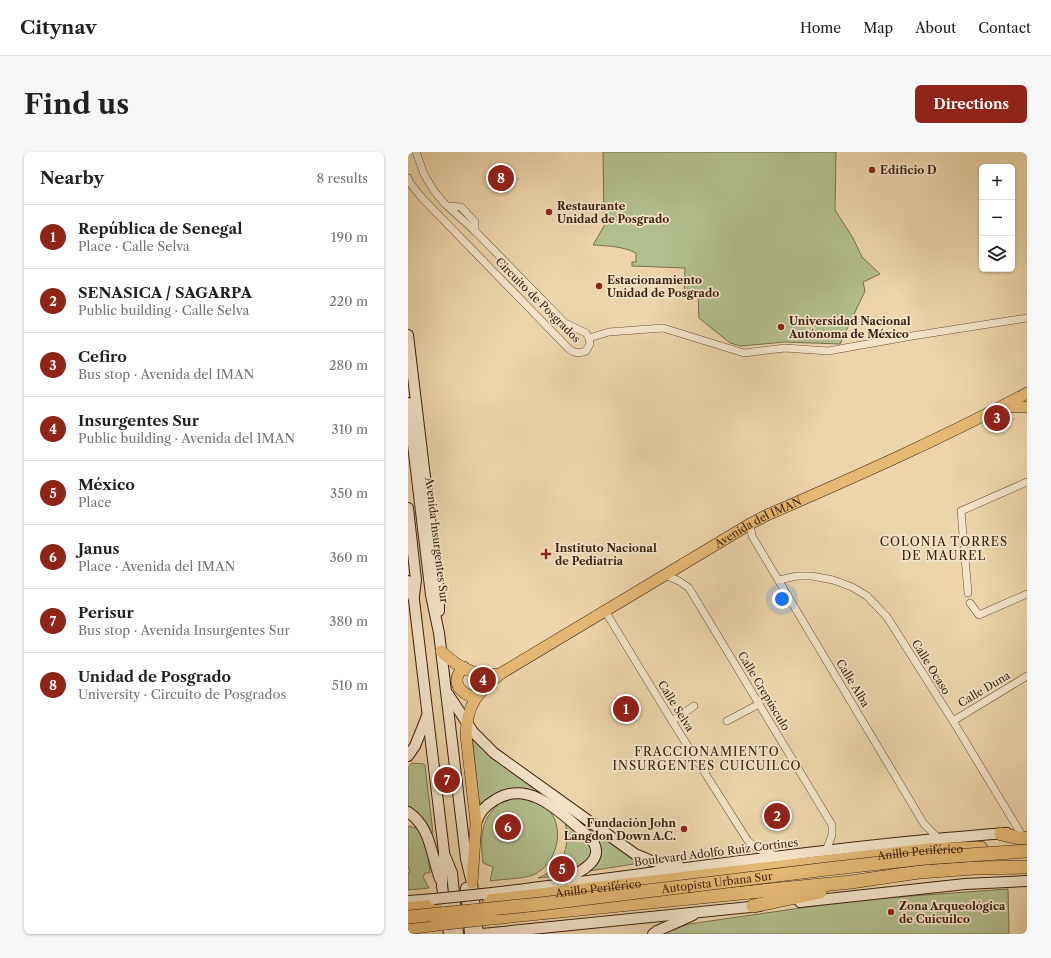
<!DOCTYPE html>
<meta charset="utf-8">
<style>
:root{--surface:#fff;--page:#f6f6f6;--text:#202124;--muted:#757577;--line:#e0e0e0;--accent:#8f2418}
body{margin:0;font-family:"Libre Caslon Text",serif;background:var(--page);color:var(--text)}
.controls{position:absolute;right:12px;top:12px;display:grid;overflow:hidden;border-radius:6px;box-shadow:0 1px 3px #0004}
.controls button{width:36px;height:36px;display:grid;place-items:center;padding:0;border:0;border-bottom:1px solid var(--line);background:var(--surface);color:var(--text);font:20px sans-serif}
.you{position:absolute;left:374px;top:447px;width:14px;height:14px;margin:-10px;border:3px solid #fff;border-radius:50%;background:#1a73e8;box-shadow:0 0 0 6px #1a73e833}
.badge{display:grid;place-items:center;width:26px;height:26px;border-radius:50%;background:var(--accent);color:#fff;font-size:13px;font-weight:700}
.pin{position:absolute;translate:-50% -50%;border:2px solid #fff;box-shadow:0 1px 4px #0006}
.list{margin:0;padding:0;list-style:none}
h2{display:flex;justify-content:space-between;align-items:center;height:52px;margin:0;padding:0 16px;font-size:17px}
h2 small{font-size:13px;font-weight:400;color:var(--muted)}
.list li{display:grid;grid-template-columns:26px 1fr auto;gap:12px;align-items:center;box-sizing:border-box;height:64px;padding:0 16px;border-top:1px solid var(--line)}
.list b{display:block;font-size:15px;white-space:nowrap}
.list p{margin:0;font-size:13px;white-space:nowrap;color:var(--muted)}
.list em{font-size:13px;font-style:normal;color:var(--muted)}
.icon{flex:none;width:22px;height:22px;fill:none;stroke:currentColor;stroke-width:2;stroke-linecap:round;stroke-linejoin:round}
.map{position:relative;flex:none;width:619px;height:782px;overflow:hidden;border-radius:6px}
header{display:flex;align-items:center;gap:24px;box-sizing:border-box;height:56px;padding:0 20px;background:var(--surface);border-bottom:1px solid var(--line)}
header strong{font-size:19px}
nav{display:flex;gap:22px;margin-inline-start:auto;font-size:14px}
.intro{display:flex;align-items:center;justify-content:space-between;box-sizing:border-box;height:96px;padding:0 24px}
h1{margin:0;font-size:28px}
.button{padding:10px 18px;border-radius:6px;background:var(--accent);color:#fff;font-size:14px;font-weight:700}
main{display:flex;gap:24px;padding:0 24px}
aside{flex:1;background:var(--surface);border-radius:6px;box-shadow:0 1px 3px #0004}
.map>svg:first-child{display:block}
.green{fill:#b2be8d;stroke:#78704e}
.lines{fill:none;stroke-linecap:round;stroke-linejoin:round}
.street-casing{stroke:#6a4e35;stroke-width:8}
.secondary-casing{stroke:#3f210e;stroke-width:12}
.primary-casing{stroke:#3f210e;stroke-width:12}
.highway-casing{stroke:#3f210e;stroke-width:14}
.street{stroke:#f3e3c8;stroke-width:7}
.secondary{stroke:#f3e3c8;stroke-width:10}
.primary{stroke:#e6ba75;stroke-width:11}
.highway{stroke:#e6ba75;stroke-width:13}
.secondary-bridge-casing{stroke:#3f210e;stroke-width:12;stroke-linecap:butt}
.highway-bridge-casing{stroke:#3f210e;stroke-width:14;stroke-linecap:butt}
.secondary-bridge{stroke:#f3e3c8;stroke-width:10}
.highway-bridge{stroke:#e6ba75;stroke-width:13}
.poi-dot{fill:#8f2418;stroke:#f3e3c8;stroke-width:1.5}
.labels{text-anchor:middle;stroke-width:3.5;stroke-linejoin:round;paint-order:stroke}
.poi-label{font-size:11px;font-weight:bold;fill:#3f210e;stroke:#f3e3c8;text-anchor:start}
.street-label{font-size:11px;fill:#3f210e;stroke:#f3e3c8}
.neighbourhood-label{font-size:12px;letter-spacing:1px;fill:#3f210e;stroke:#f3e3c8}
</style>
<header>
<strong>Citynav</strong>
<nav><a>Home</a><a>Map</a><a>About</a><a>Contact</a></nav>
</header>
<div class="intro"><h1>Find us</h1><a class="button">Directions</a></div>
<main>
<aside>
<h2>Nearby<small>8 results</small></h2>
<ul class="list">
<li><span class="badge">1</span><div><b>República de Senegal</b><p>Place · Calle Selva</p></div><em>190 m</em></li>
<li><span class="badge">2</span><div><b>SENASICA / SAGARPA</b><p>Public building · Calle Selva</p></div><em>220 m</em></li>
<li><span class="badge">3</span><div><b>Cefiro</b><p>Bus stop · Avenida del IMAN</p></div><em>280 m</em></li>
<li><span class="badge">4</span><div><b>Insurgentes Sur</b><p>Public building · Avenida del IMAN</p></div><em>310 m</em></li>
<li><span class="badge">5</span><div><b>México</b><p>Place</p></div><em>350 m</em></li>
<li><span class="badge">6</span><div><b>Janus</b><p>Place · Avenida del IMAN</p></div><em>360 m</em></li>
<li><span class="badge">7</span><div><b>Perisur</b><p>Bus stop · Avenida Insurgentes Sur</p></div><em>380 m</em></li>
<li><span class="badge">8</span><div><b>Unidad de Posgrado</b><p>University · Circuito de Posgrados</p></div><em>510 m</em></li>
</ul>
</aside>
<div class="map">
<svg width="619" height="782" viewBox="0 0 619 782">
<rect width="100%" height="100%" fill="#edd4aa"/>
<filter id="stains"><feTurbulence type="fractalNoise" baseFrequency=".005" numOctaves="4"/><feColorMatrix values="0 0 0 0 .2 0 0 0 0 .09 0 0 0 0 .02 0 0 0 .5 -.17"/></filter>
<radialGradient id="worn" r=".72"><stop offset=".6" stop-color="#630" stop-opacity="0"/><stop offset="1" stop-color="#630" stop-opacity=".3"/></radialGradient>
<g class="green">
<path d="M195 0H428L427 58 445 86 454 105 472 122 455 130 457 139 432 192 377 190 333 194 322 191 291 166 290 142H276L277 116 224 114V110H228V101C214 94 200 94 185 93L196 74Z"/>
<path d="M64 583 239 710 181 719 189 693 129 641 78 651H73L71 650Z"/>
<path d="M4 611 16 612 17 614 25 681 23 682 0 656V616Z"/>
<path d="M115 645C125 648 133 650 140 657 158 676 149 713 125 723 114 727 95 727 82 729L85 715 75 711C73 692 71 673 85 658 90 652 96 647 103 646 107 645 111 645 115 645Z"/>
<path d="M157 670 178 687 182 693 183 702 180 710 157 723 130 726C155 716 163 696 157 670Z"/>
<path d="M0 674 12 677 20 701 22 721H17L15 725 21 736 0 738V721L2 720 0 714Z"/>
<path d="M600 737 601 782H252L281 772 449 748Z"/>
</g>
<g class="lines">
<g class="street-casing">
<g id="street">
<path d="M0 26 2 31 14 46 160 196C166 201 170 202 178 199L182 192 181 186 178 181 157 171 67 79 37 52 26 39 16 22 8 0"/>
<path d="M40 54 53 55 67 70V79"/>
<path d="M181 186 201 180 255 176 336 201 377 196 420 199 504 184 619 166"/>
<path d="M342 372 344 384 516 672 531 687"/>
<path d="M257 423 271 429 281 436 424 673V683L418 699"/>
<path d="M371 428 389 424H404L425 428 444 435 459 444 479 465 545 569 612 680"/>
<path d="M560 441 553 359 619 330"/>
<path d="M562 451 571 463 619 442"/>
<path d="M197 459 264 569 340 689 350 697 369 704"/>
<path d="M264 569 286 554"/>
<path d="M319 569 351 552"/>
<path d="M545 569 619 524"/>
</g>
</g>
<g class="secondary-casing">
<g id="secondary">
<path d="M0 183 31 442V459"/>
<path d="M0 251 23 443 31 481 58 707 64 731 70 782"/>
<path d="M0 356 8 428 6 444"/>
<path d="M0 429 6 448 36 700 34 734 41 782"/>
<path d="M40 542 65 580 86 601 227 702 244 709 270 713"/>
<path d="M0 604 7 594 19 564"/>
<path d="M0 660C23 675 23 703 32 727"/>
<path d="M68 671C71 661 78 653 87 648 122 626 155 663 180 684 203 706 172 721 154 728"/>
<path d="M37 704 44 721 50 782"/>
<path d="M58 736 62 782"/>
<path d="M75 742C250 721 424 694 599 681"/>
<path d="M0 749 26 747"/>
<path d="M392 750 557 732 619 729"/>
<path d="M74 782 352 754"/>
<path d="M245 782 249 779 285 763"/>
</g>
</g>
<g class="primary-casing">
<g id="primary">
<path d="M597 255H619"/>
<path d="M33 499C44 510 59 520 75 522 81 523 87 522 92 522"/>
<path d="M56 515C54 518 51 520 50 523 45 535 58 545 69 545"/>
<path id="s1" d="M64 731 68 671 58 583C59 551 69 542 92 522L342 372 359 363C447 325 535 286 619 241"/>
</g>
</g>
<g class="highway-casing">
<g id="highway">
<path d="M593 682 611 686H619"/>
<path id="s2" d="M81 749 521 698 573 696"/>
<path d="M345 754 412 740"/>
<path d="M0 757 27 754"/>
<path d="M83 766 443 730 511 720 566 716 619 715"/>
<path d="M0 776 29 772"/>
</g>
</g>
<use href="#street" class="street"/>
<use href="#secondary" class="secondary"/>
<use href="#primary" class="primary"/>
<use href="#highway" class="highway"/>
<g class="secondary-bridge-casing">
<path id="secondary-bridge" d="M26 747 75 742"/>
</g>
<g class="highway-bridge-casing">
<g id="highway-bridge">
<path id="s3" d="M0 765 132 752 419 717 517 706 619 699"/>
<path d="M29 772 83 766"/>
</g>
</g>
<use href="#secondary-bridge" class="secondary-bridge"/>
<use href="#highway-bridge" class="highway-bridge"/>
</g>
<g class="poi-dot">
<circle cx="464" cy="18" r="4"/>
<circle cx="141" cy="60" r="4"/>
<circle cx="191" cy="134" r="4"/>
<circle cx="373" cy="175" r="4"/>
<path d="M136 396h4v4h4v4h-4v4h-4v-4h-4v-4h4z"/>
<circle cx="276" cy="677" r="4"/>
<circle cx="483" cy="760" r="4"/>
</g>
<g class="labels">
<g class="poi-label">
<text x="472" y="22">Edificio D</text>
<text x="149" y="58">Restaurante<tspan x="149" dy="13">Unidad de Posgrado</tspan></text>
<text x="199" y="132">Estacionamiento<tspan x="199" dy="13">Unidad de Posgrado</tspan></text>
<text x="381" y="173">Universidad Nacional<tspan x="381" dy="13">Autónoma de México</tspan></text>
<text x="147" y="400">Instituto Nacional<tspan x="147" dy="13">de Pediatria</tspan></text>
<text x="268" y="675" text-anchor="end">Fundación John<tspan x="268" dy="13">Langdon Down A.C.</tspan></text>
<text x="491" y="758">Zona Arqueológica<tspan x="491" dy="13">de Cuicuilco</tspan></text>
</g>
<g class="street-label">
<text transform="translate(130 148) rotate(45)" y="4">Circuito de Posgrados</text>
<text dy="4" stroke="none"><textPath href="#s1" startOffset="521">Avenida del IMAN</textPath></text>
<text transform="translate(29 388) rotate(83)" y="4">Avenida Insurgentes Sur</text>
<text transform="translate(523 515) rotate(58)" y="4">Calle Ocaso</text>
<text transform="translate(445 531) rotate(59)" y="4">Calle Alba</text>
<text transform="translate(576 537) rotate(-31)" y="4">Calle Duna</text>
<text transform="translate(356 539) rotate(59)" y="4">Calle Crepúsculo</text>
<text transform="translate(268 554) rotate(58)" y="4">Calle Selva</text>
<text transform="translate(308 700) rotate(-7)" y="4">Boulevard Adolfo Ruiz Cortines</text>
<text dy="4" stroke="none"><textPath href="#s2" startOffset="434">Anillo Periférico</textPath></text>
<text dy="4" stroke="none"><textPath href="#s3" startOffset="311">Autopista Urbana Sur</textPath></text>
<text dy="4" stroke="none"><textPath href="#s2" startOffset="110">Anillo Periférico</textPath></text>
</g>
<g class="neighbourhood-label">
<text x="536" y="394">COLONIA TORRES<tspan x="536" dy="14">DE MAUREL</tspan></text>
<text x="299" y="604">FRACCIONAMIENTO<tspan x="299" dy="14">INSURGENTES CUICUILCO</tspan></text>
</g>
</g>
<rect width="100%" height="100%" filter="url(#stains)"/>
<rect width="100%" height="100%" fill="url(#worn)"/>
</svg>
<div class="controls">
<button>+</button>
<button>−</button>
<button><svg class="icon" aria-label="layers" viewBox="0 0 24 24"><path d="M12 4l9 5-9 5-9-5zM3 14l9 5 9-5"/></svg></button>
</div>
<div class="you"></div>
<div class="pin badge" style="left:218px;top:557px">1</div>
<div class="pin badge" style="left:369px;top:664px">2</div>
<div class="pin badge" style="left:589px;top:266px">3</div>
<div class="pin badge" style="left:75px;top:528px">4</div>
<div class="pin badge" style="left:154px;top:717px">5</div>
<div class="pin badge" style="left:100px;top:675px">6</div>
<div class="pin badge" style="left:39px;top:628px">7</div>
<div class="pin badge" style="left:93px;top:26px">8</div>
</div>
</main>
